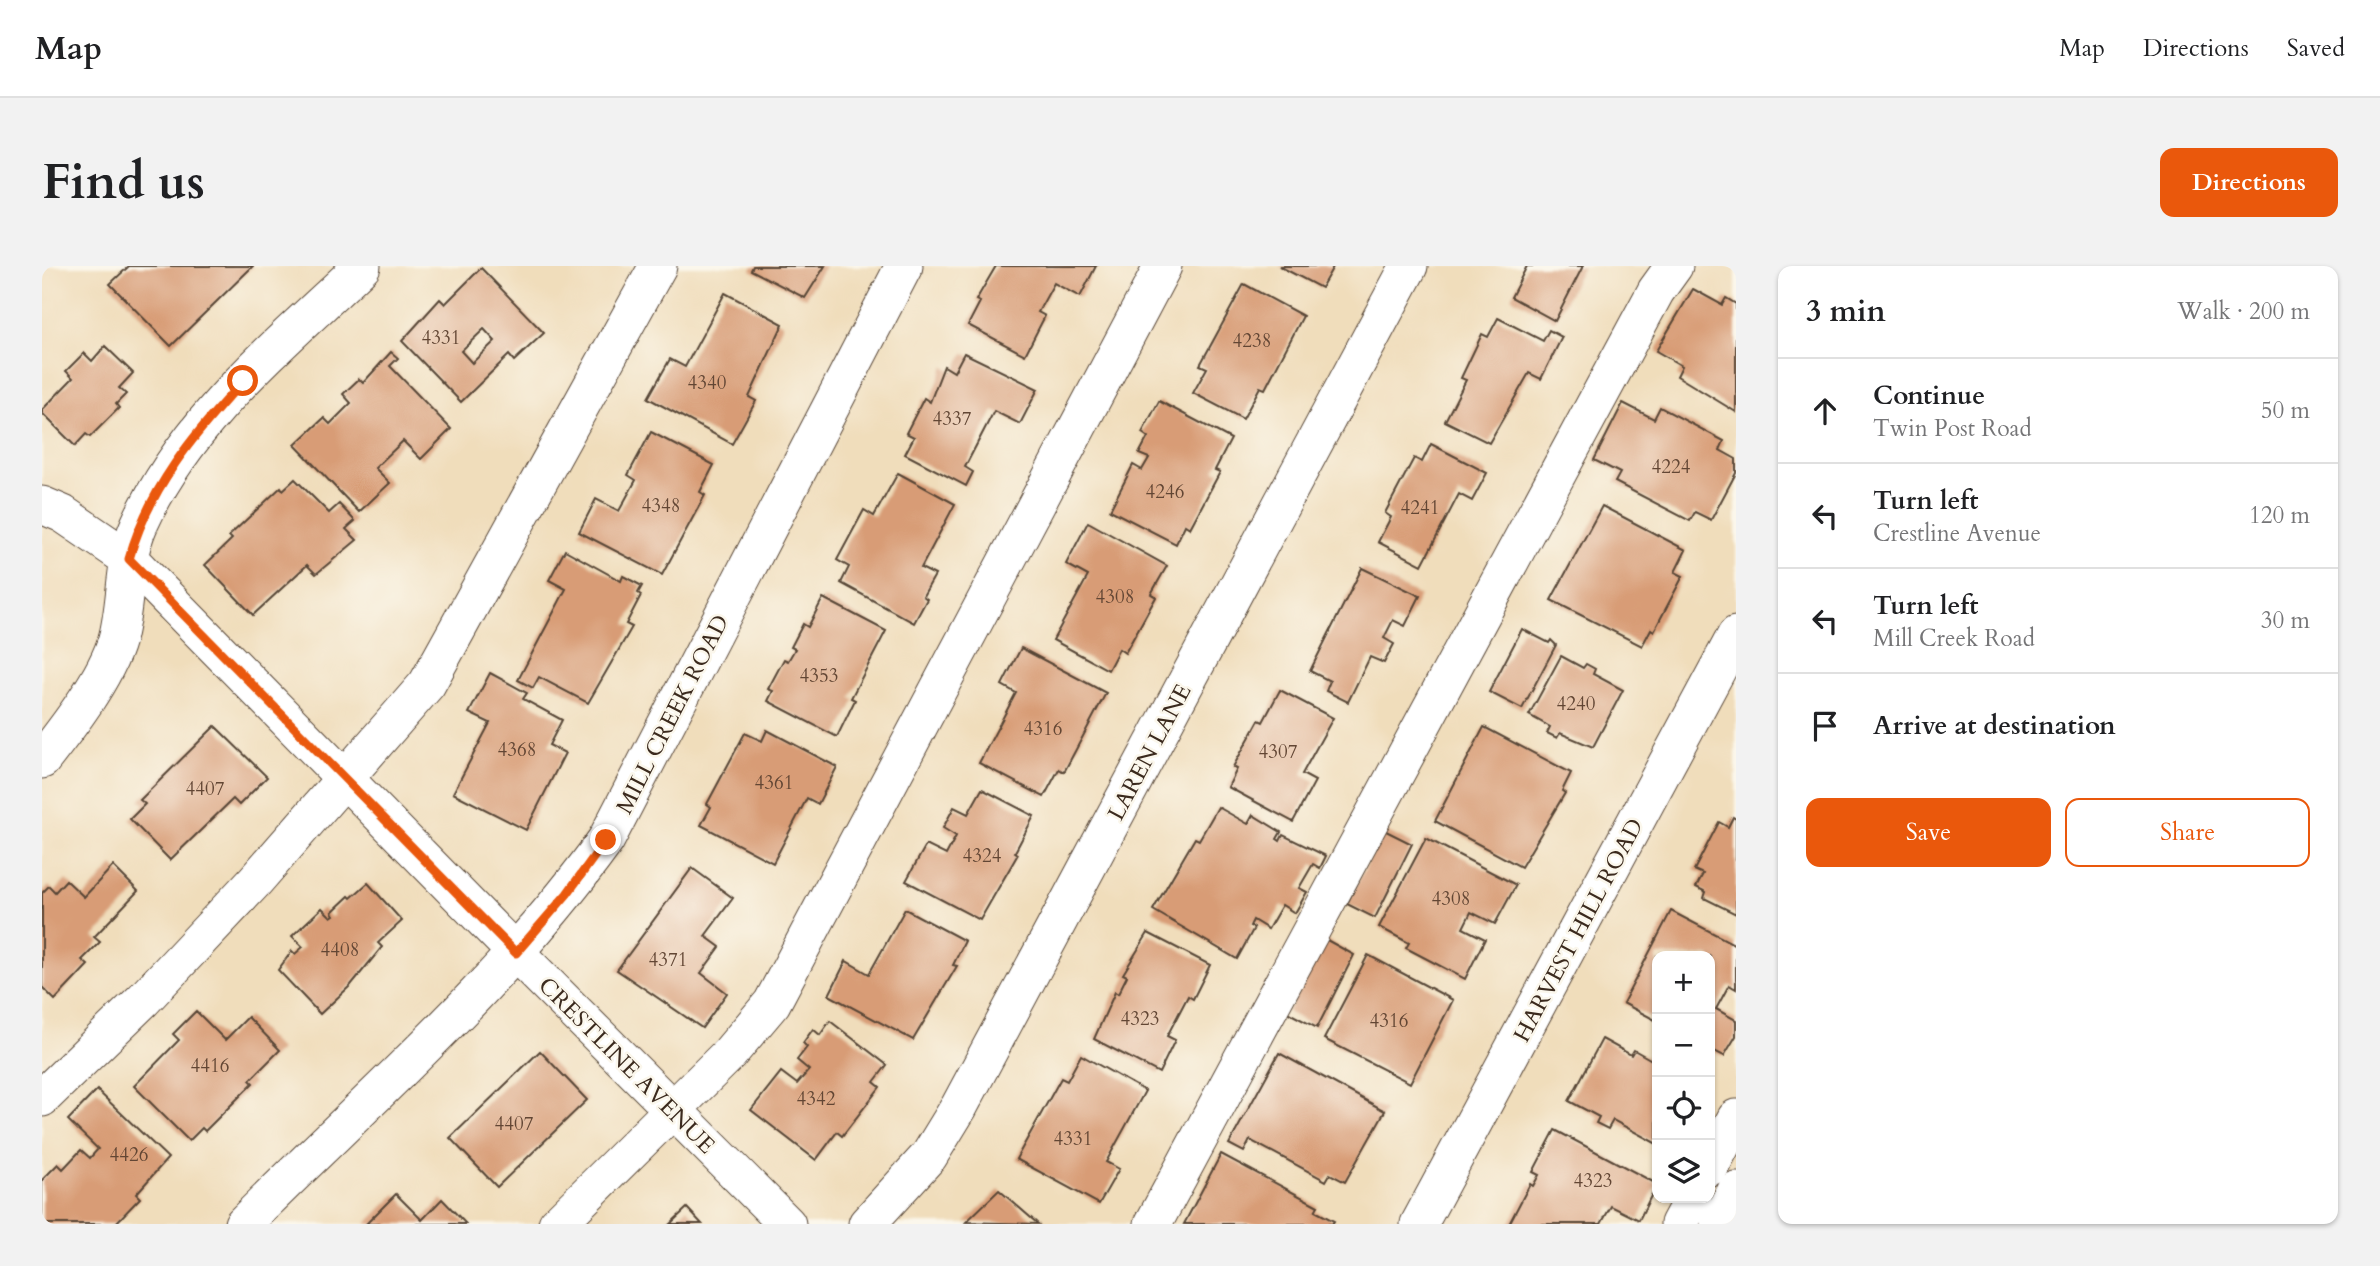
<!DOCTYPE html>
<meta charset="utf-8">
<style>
:root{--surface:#fff;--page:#f2f2f2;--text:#202124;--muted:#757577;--line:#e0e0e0;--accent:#ea580c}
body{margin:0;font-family:Cardo,serif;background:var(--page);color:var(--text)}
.controls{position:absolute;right:21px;bottom:21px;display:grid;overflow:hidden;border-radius:14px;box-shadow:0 2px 5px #0004}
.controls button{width:63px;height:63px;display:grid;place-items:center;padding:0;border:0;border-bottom:2px solid var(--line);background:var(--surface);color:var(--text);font:35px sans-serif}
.stop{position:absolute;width:21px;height:21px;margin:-16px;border:5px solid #ea580c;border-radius:50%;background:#fff}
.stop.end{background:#ea580c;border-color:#fff;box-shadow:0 2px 7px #0008}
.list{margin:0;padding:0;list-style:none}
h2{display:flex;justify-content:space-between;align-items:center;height:91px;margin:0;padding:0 28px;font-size:30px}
h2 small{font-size:23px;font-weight:400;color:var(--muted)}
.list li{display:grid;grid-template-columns:46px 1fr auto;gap:21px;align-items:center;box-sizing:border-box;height:105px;padding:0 28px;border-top:2px solid var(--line)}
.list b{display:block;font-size:26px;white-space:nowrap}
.list p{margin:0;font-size:23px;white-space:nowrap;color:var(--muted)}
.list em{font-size:23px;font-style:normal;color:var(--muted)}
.actions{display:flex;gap:14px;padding:21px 28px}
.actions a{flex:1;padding:16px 0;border:2px solid var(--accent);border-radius:14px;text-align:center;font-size:24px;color:var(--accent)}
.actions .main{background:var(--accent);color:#fff}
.icon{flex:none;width:38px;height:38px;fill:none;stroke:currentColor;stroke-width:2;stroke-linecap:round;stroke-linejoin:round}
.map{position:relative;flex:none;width:1694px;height:958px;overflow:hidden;border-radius:14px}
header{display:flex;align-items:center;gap:42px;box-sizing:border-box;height:98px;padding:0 35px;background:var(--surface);border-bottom:2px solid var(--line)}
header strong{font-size:33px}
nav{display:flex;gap:38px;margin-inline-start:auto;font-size:24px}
.intro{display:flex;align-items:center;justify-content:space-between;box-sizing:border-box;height:168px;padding:0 42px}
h1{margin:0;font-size:49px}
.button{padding:18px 32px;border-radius:14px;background:var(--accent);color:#fff;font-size:24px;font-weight:700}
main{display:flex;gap:42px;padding:0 42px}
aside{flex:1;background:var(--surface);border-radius:14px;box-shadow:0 2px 5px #0004}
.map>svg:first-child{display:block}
.building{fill:#d89c76;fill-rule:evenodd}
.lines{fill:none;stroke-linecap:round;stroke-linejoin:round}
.minor-casing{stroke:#564536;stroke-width:39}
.minor{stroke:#fff;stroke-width:37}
.route{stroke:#ea580c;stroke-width:9}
.labels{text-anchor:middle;stroke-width:5;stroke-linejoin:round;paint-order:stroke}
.number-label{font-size:19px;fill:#624634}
.street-label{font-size:23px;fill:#3b2a1e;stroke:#fbf7ec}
</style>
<header>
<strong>Map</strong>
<nav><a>Map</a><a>Directions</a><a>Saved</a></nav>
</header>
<div class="intro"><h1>Find us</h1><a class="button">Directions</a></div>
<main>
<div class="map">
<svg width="1694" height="958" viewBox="0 0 1694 958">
<rect width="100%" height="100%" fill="#fbf7ec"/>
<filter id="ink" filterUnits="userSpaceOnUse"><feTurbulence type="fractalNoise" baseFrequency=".0143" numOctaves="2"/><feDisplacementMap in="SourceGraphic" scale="14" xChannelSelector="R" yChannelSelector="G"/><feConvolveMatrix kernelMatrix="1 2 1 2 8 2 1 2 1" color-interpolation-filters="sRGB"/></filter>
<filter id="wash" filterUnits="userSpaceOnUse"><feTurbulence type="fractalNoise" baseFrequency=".00686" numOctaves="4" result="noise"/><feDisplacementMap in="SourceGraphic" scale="28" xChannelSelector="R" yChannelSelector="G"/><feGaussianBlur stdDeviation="1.57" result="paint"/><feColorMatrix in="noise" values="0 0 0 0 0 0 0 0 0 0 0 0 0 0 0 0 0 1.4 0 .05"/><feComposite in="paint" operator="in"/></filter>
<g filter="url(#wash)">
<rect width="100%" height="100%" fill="#f0ddbb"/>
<g id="blocks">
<g class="building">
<path d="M87 0H211L129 80 68 18Z"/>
<path d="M711 0H783L763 32 709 4Z"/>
<path d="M954 0H1054L1038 31 1012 17 996 46 1003 50 983 89 926 59 938 36 934 34Z"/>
<path d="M1237 0H1289L1291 1 1279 22Z"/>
<path d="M1485 0H1541L1513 55 1469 31Z"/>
<path d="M439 2 502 67 472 95 467 89 419 136 360 75 398 33 403 38ZM442 63 453 75 430 97 419 85Z"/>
<path d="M1202 18 1261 50 1223 123 1218 121 1201 153 1151 127 1165 102 1158 99Z"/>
<path d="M1651 23 1680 39 1684 32 1694 38V146L1635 110 1640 100 1614 85Z"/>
<path d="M683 27 741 58 707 131 714 135 690 178 606 132 628 93 643 101Z"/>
<path d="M1456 52 1501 75 1507 64 1520 71 1499 113 1487 107 1447 177 1403 155 1424 114 1419 112 1440 68 1446 71Z"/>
<path d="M63 80 91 107 77 122 84 128 74 138 77 142 48 171 44 168 33 180 0 147V144L31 112 24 105 42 87 50 95Z"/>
<path d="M349 86 356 92 348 100 409 163 379 193 361 175 333 202 348 217 317 246 253 179 282 152 288 158 309 137 301 128 317 113 321 117Z"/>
<path d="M922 87 996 123 978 158 952 145 923 201 931 206 924 220 863 188 872 171 864 167 882 132 888 136 902 100 912 106Z"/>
<path d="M1117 135 1189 173 1173 204 1178 206 1148 262 1143 259 1134 278 1068 244 1091 199 1100 204 1107 192 1097 188 1106 171 1100 167Z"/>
<path d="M1581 137 1612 153 1618 141 1682 175 1678 184 1694 193V207L1669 254 1653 246 1648 255 1573 216 1578 207 1552 194Z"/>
<path d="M609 166 672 199 658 226 663 229 620 309 537 266 554 233 577 245 594 214 586 209Z"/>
<path d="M1389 178 1445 207 1430 235 1417 228 1380 299 1336 276 1349 251 1343 247 1372 192 1380 196Z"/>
<path d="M856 207 913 238 879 302 893 309 881 330 885 333 872 357 799 317 807 301 795 294 822 244 832 250Z"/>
<path d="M253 213 287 247 297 238 313 255 304 263 315 274 274 308 265 299 211 349 163 299 190 273 187 270 239 221 241 224Z"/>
<path d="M1560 240 1644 284 1633 306 1641 310 1612 365 1609 363 1600 380 1509 334Z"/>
<path d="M1046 256 1125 300 1109 328 1114 331 1083 387 1077 383 1066 404 1011 374 1046 310 1024 298Z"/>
<path d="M523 284 579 315 581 310 600 320 596 327 599 329 584 358 590 361 546 437 497 411 491 422 476 414 524 323 507 314Z"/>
<path d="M1320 302 1378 330 1363 360 1351 354 1342 372 1352 378 1342 397 1328 391 1306 436 1284 425 1288 415 1268 405Z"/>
<path d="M781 332 844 365 809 432 813 434 795 471 726 435 731 425 726 423 742 393 746 395 753 383 749 381 761 358 766 361Z"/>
<path d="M1480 363 1507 377 1509 374 1514 379 1480 443 1447 426Z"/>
<path d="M979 382 1064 427 1022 506 1017 503 1002 531 937 497 974 427 960 419Z"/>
<path d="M1519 390 1541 402 1544 398 1553 403 1551 408 1581 424 1551 481 1518 467 1515 472 1505 467 1508 461 1487 449Z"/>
<path d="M448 407 485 427 481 433 520 454 507 479 523 487 484 564 411 527 448 457 427 447Z"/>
<path d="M1238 424 1291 452 1260 508 1273 515 1251 556 1186 521 1195 503 1191 501 1217 454 1221 456Z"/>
<path d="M173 460 225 511 197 539 191 533 128 594 88 553 103 538 98 534Z"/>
<path d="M1442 461 1529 507 1520 525 1523 527 1479 601 1393 555Z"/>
<path d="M725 464 795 501 776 538 765 532 731 597 659 559 669 541 665 538 703 467 720 475Z"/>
<path d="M940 523 992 550 973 586 976 588 938 654 864 615 884 579 904 589 914 570 901 562 912 541 926 548Z"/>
<path d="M1176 541 1206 558 1211 549 1239 566 1235 573 1238 575 1241 569 1284 590 1278 602 1271 598 1257 622 1265 626 1253 647 1240 639 1226 663 1211 654 1208 660 1212 662 1195 693 1111 644 1153 572 1157 574Z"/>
<path d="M1691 551 1694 553V648L1662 632 1664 626 1654 621 1661 608 1652 604 1677 556 1686 561Z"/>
<path d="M1342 564 1370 578 1333 652 1305 638Z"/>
<path d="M1384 572 1474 619 1453 658 1429 646 1421 662 1443 673 1423 713 1364 682 1367 677 1337 661Z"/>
<path d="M71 600 96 625 52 671 58 676 40 694 46 699 13 734 0 721V627L7 620 13 626 24 614 42 631Z"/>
<path d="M650 602 691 632 663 670 678 681 659 707 685 727 660 762 575 704Z"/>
<path d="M326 617 360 655 336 677 340 681 309 719 278 748 236 704 250 685 253 688 261 681 250 670 280 642 289 651 292 649 290 646 307 630 309 632Z"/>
<path d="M863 643 923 675 911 699 915 700 871 774 787 729 804 695 827 708Z"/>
<path d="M1629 645 1694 679V723L1687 719 1674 743 1694 754V770L1682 790 1668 783V690H1615V755L1581 737Z"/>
<path d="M1106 667 1168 699 1151 733 1146 730 1125 770 1133 774 1117 807 1052 773 1073 726 1076 728 1085 710 1081 708Z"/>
<path d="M1283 673 1312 689 1275 762 1245 746Z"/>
<path d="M1326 689 1411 734 1368 817 1282 773Z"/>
<path d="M154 745 183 774 206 751 238 784 208 814 211 817 163 865 160 862 147 875 92 820 137 774 131 768Z"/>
<path d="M788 755 845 799 832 816 838 821 800 870 795 866 774 894 709 844 739 806 755 818 767 804 755 794 765 781 761 777 771 763 778 769Z"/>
<path d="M1560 773 1589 789 1592 784 1615 797V878L1571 854 1566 863 1554 857 1557 851 1527 835Z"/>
<path d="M498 785 545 834 455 921 408 872Z"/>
<path d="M1237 787 1343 845 1303 916 1288 908 1284 915 1208 874 1202 886 1187 878Z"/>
<path d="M1039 789 1103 825 1064 896 1077 903 1057 938 974 893 1019 812 1025 815Z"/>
<path d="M55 824 126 892 94 928 98 932 73 958H0V914L16 898 21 903 39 884 48 892 56 883 26 854Z"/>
<path d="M1513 864 1615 918 1597 954 1569 940 1559 958H1467L1488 918 1491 920 1497 909 1491 906Z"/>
<path d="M1179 888 1276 940 1273 945 1292 955 1290 958H1142Z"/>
<path d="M957 924 996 958 924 956Z"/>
<path d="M354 928 380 954 400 933 424 958H324Z"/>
<path d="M645 942 660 958H628Z"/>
</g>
</g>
</g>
<g filter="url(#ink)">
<use href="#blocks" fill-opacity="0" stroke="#564536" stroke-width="2"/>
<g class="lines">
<g class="minor-casing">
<g id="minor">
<path d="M0 239 21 248 87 293 474 687 745 958"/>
<path d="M0 494C25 462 64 412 75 373 85 336 81 295 97 259 144 154 239 78 320 0"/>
<path d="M0 832 101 734 213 615 385 418 616 0"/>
<path d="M1668 901 1694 852"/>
<path d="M201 958C325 834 461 717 564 574L862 0"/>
<path d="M515 958 687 788 730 737 1121 0"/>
<path d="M825 958 887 890 917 841 1367 0"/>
<path d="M1111 958 1614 25 1632 0"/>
<path d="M1377 958 1694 369"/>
<path d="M1637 958 1651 932"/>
<path d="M1677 958 1694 925"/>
</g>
</g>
<use href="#minor" class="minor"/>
</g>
</g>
<g class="lines" filter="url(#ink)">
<path class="route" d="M201 115C152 168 107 222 87 293L474 687 525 628 564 574"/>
</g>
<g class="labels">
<g class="number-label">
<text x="399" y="78">4331</text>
<text x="1210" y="81">4238</text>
<text x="665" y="123">4340</text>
<text x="910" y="159">4337</text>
<text x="1629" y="207">4224</text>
<text x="1123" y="232">4246</text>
<text x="619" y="246">4348</text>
<text x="1378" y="248">4241</text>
<text x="1073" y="337">4308</text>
<text x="777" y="416">4353</text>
<text x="1534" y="444">4240</text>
<text x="1001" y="469">4316</text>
<text x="475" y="490">4368</text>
<text x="1236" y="492">4307</text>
<text x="732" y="523">4361</text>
<text x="163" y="529">4407</text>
<text x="940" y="596">4324</text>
<text x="1409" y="639">4308</text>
<text x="298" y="690">4408</text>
<text x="626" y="700">4371</text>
<text x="1098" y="759">4323</text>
<text x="1347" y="761">4316</text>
<text x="168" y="806">4416</text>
<text x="774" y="839">4342</text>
<text x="472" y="864">4407</text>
<text x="1031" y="879">4331</text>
<text x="87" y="895">4426</text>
<text x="1551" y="921">4323</text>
</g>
<g class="street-label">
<text transform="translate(630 448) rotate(-63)" y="8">MILL CREEK ROAD</text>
<text transform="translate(1107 486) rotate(-62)" y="8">LAREN LANE</text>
<text transform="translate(1536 664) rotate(-62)" y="8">HARVEST HILL ROAD</text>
<text transform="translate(585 799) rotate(45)" y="8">CRESTLINE AVENUE</text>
</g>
</g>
</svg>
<div class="controls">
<button>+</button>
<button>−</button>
<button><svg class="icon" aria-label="locate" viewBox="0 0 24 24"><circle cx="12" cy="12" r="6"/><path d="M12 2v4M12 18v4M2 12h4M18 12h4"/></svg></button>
<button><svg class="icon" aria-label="layers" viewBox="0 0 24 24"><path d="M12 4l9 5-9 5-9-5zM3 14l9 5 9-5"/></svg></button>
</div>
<div class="stop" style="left:201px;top:115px"></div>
<div class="stop end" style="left:564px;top:574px"></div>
</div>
<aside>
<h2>3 min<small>Walk · 200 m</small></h2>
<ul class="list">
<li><svg class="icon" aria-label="ahead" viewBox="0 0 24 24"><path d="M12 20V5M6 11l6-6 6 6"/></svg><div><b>Continue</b><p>Twin Post Road</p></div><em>50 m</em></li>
<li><svg class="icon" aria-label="left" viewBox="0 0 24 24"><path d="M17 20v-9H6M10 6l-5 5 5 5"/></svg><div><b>Turn left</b><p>Crestline Avenue</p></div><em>120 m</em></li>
<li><svg class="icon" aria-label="left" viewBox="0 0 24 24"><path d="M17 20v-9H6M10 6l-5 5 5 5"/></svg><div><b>Turn left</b><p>Mill Creek Road</p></div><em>30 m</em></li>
<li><svg class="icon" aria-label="arrive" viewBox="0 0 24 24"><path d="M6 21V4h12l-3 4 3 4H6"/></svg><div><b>Arrive at destination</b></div></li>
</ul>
<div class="actions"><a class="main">Save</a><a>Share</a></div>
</aside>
</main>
